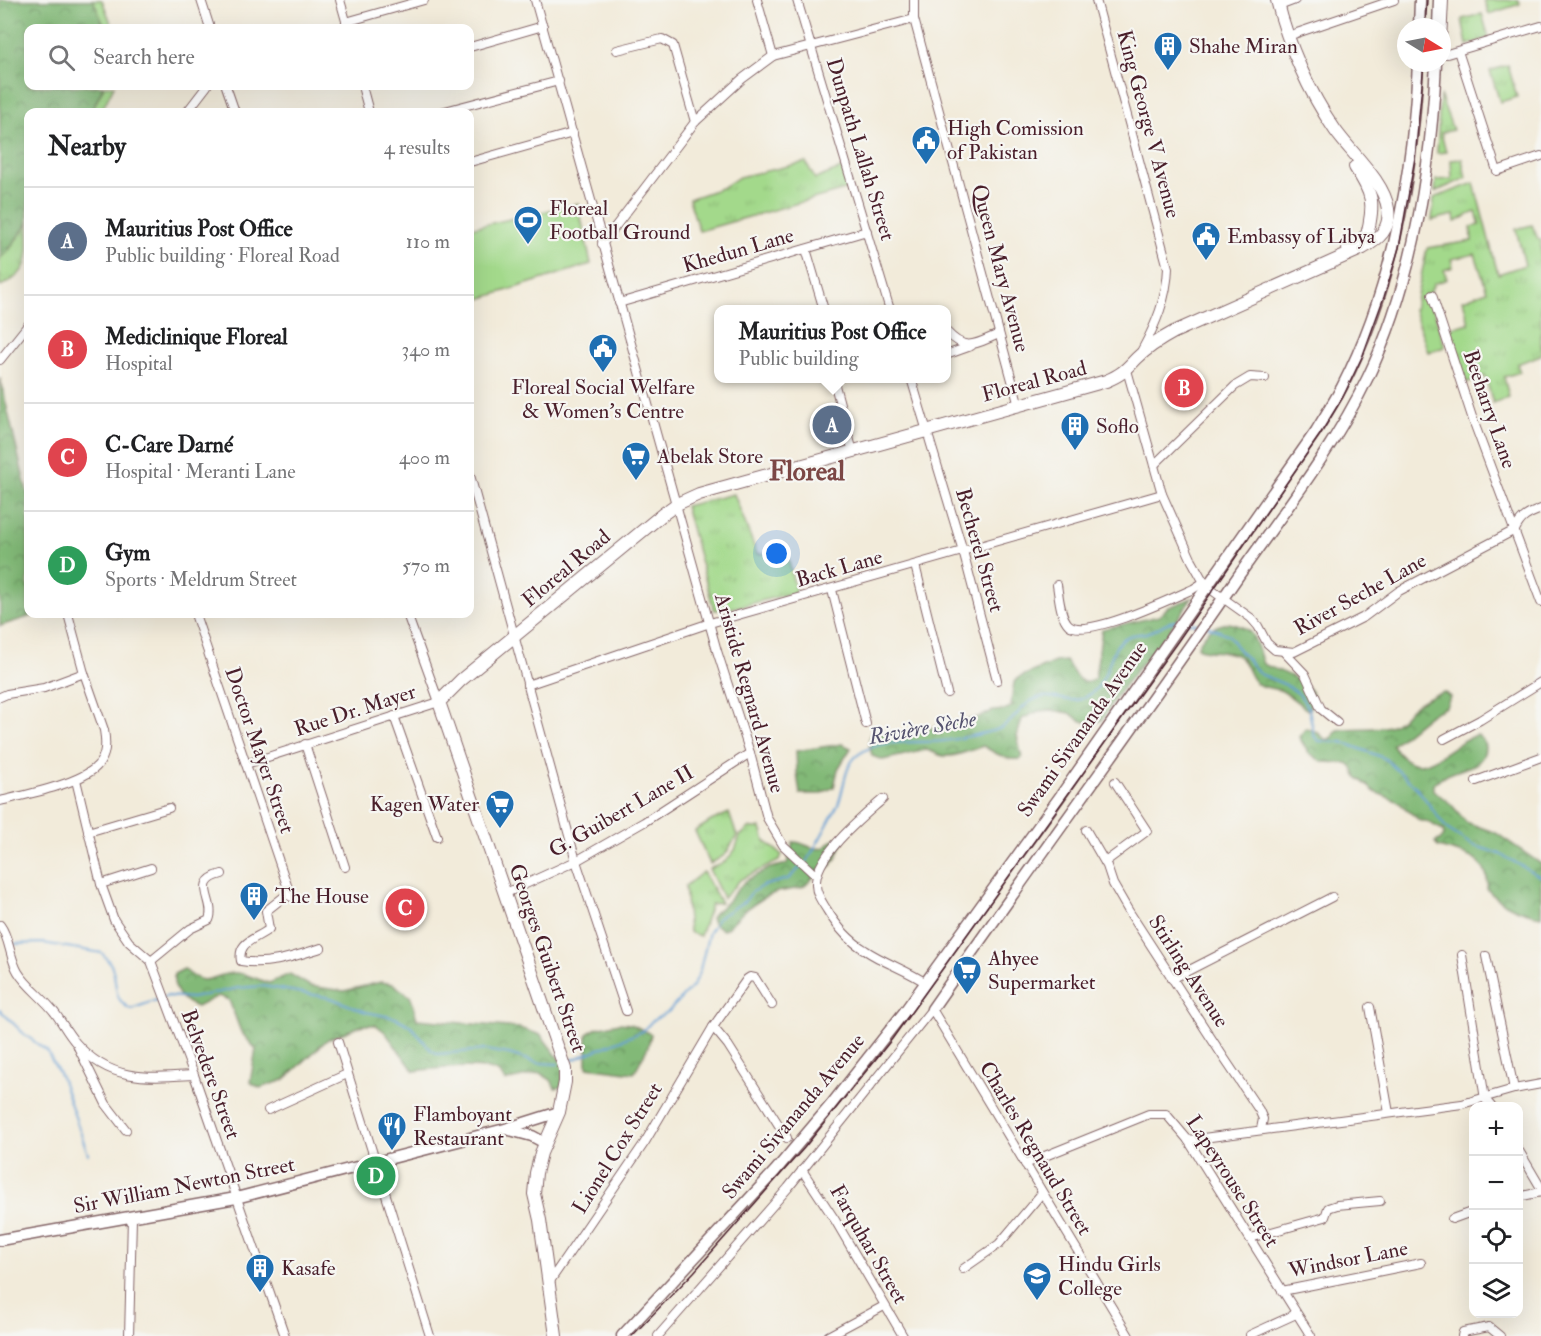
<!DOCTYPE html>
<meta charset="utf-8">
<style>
:root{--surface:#fff;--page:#f2f2f2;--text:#202124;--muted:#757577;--line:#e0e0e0;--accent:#1f6fb2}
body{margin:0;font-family:"IM FELL Double Pica",serif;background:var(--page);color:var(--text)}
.controls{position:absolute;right:18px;bottom:18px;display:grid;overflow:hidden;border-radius:12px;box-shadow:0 6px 24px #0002}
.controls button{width:54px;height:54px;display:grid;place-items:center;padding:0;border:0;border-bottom:2px solid var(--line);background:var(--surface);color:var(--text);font:30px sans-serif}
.compass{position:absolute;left:1397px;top:18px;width:54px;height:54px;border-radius:50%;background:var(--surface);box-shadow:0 6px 24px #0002;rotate:100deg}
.you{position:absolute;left:777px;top:554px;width:21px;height:21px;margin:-15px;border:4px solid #fff;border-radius:50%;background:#1a73e8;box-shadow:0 0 0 9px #1a73e833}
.badge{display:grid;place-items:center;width:39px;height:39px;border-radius:50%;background:var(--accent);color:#fff;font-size:20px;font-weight:700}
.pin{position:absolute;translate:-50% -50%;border:3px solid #fff;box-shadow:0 2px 6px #0006}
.popup{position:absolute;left:714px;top:305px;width:237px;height:78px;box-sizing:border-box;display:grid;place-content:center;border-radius:12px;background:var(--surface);filter:drop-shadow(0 2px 4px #0005);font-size:20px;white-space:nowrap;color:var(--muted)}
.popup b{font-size:22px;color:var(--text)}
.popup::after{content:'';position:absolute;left:50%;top:100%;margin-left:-12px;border:12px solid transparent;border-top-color:var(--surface)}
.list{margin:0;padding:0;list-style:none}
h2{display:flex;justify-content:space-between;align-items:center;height:78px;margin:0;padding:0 24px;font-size:26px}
h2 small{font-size:20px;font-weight:400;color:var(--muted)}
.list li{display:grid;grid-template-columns:39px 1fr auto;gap:18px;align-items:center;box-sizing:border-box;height:108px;padding:0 24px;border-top:2px solid var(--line)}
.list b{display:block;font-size:22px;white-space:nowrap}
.list p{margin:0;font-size:20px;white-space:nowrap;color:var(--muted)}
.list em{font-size:20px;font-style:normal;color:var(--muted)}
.icon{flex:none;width:33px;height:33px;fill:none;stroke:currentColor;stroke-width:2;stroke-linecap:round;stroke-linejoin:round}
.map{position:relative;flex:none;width:1541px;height:1336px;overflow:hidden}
.search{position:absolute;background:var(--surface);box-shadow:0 6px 24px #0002;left:24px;top:24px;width:450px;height:66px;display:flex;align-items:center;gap:15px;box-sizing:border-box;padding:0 21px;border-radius:12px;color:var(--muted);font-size:22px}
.panel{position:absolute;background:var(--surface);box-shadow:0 6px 24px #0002;left:24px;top:108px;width:450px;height:510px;border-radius:12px}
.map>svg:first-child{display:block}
.grass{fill:url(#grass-tufts);stroke:#767c5b;stroke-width:1.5}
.forest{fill:url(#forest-crowns);stroke:#666c51;stroke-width:1.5}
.garden{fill:#a3d98b;stroke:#767c5b;stroke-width:1.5}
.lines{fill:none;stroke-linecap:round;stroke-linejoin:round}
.stream{stroke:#66a0d5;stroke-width:2}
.minor-casing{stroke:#856668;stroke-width:10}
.tertiary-casing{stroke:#856668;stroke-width:13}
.secondary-casing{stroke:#856668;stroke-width:14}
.minor{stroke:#fff;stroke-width:8}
.tertiary{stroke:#fff;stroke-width:10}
.secondary{stroke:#fff;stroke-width:12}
.tram{stroke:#4a1f2b;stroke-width:1.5}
.labels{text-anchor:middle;stroke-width:4.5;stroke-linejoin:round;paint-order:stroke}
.poi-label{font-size:21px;fill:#4a1f2b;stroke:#f6f6f2;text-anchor:start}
.street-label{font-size:21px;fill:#4a1f2b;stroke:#f6f6f2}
.water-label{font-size:22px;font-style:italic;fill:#55536f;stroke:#f6f6f2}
.district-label{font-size:27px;font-weight:bold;fill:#7c4745;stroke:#f6f6f2}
</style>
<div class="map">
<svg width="1541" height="1336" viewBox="0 0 1541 1336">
<defs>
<pattern id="grass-tufts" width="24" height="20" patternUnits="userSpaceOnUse" patternTransform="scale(1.5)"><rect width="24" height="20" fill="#a3d98b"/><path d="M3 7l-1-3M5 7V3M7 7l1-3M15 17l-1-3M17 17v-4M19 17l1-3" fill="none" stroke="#8eba78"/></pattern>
<pattern id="forest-crowns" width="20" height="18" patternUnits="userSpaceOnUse" patternTransform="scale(1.5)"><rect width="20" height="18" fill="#82b977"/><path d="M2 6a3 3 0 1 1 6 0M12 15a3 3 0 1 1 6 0" fill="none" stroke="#6c9662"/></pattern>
</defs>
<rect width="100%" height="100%" fill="#f6f6f2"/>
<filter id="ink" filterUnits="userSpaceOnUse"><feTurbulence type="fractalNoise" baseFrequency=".0167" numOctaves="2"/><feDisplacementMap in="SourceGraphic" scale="12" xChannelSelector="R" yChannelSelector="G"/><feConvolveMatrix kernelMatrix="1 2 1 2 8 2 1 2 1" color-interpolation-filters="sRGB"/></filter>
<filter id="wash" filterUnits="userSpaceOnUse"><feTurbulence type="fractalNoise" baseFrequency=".008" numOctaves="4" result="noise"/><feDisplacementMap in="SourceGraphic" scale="24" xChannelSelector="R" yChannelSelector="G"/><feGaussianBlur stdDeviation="1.35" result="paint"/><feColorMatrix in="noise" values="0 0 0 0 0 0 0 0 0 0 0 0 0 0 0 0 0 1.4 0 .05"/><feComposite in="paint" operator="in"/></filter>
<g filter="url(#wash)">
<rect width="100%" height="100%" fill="#f2ebda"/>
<g class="grass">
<path d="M93 0H102L113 28H105Z"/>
<path d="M1484 0H1519L1520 4 1489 14Z"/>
<path d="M1482 14 1489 38 1467 45 1462 19Z"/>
<path d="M1508 65 1517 97 1500 102 1490 71Z"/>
<path d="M104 86H114L101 112H91Z"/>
<path d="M1440 95 1453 130 1441 133 1446 152 1437 153Z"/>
<path d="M1462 159 1466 178 1435 192 1436 180 1452 179 1451 160Z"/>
<path d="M806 162 815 179 843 168 848 189 699 231 689 199 724 187 739 177Z"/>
<path d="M1474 183 1498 274 1525 265 1516 229 1532 225 1538 239H1541V355L1517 364 1520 372 1504 377 1509 397 1493 403 1485 376 1465 383 1447 329 1469 323 1463 300 1487 291 1475 254 1451 259 1453 267 1444 270 1447 279 1434 284 1429 294 1445 347 1428 352 1414 310 1427 248 1472 241 1471 227 1480 225 1476 212C1468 214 1463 219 1455 222L1454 215 1432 220 1434 198Z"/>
<path d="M28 223C28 253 33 273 0 286V258L7 252Z"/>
<path d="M734 494 757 554 787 553 796 593C768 597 742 609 714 610L685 506Z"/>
<path d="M729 813 737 836 725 855 710 864 695 831 711 821Z"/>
<path d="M749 828H761L765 841 782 855 779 861 741 879 723 898 709 869 726 861 735 850 740 836Z"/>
<path d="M703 872 721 903 711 904 700 936 689 932 685 886Z"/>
</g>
<g class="forest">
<path d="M0 0H93L105 28H28V86H104L91 112H28V223L7 252 0 258Z"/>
<path d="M0 378 28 496V614H38L0 626Z"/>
<path d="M1192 598 1152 656 1141 664 1115 698 1102 720 1092 724 1079 720 1070 713 1051 710 1038 711 1022 719 1017 736 1022 758C1009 763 994 752 983 746 971 750 957 757 944 756 937 755 933 751 926 750L883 760 872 756 869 742 871 732 893 735 916 734 937 726 976 718 993 711 1005 710 1014 705 1011 704 1014 682 1018 678 1055 662 1066 661C1074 673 1081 690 1095 678L1102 629 1159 616 1167 608Z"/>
<path d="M1228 623C1256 627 1255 641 1263 664 1279 671 1305 679 1313 695L1309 711C1300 705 1291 696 1282 691 1273 687 1262 689 1255 682 1247 674 1247 660 1236 655 1225 650 1211 653 1199 649L1198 645C1206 631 1212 626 1228 623Z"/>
<path d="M1444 692 1450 697 1446 707 1429 715 1392 745C1421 789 1446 743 1477 735 1488 741 1487 755 1477 763 1474 766 1467 767 1463 769 1452 773 1442 776 1433 784V790L1451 804 1466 822 1496 833 1541 864V916C1522 913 1500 904 1487 889 1492 858 1461 853 1438 847L1435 842 1440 840 1444 836 1443 830 1426 821H1420L1397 801 1375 792 1357 777 1352 766 1347 763 1322 762 1308 752 1299 737 1306 728 1317 732 1326 740 1331 738 1338 730C1356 726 1374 731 1392 725 1402 721 1405 713 1413 707 1422 700 1433 695 1444 692Z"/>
<path d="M842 744 851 748 838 769 834 787 820 794H800L797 773 796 751Z"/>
<path d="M839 837 843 841 837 857 829 868H822L806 885 801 888 777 892 765 897 745 910 728 927 723 930 713 923 711 918 714 913 727 902 745 881 770 868 787 864 793 842C804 841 810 851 822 848 829 846 832 839 839 837Z"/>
<path d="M184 969C208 992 214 971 237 973 248 974 259 980 269 983L290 974 310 986 344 991 381 982 393 984 411 997 417 1019 519 1028 541 1035 563 1064 562 1087 555 1088 551 1080 540 1073 505 1081C503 1078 502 1075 499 1073 486 1063 431 1069 414 1071L385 1032 376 1025H363L328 1039 284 1080 260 1088 250 1082 256 1049 241 1032 229 1000 218 996 197 1007C182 1002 172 990 174 974Z"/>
<path d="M619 1023 631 1024 651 1034 648 1047 634 1073 587 1067V1034L597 1028Z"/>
</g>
<path class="garden" d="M578 204 591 264 470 302V228Z"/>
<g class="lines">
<g class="stream">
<path d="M1186 622 1201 625"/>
<path d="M1207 626 1229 635 1235 645 1260 674 1286 685 1299 694 1309 709 1314 736 1319 741 1342 742 1384 758 1417 788 1447 829 1472 845 1500 854 1541 877"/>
<path d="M806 862C816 847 828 823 837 807 845 790 843 765 859 754 882 737 917 744 943 741 954 740 992 732 1001 728 1014 722 1021 704 1035 699 1052 692 1068 705 1084 698 1113 684 1105 647 1127 637 1134 633 1142 635 1149 632 1161 629 1163 621 1178 621"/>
<path d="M12 944 43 943 102 953C105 957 109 961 111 965 119 981 110 999 131 1009L168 996 192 998 238 988 263 986 331 998 366 1012 396 1018 411 1026 431 1050 438 1054 485 1050 509 1054 538 1063 558 1064"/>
<path d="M0 1010 24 1034 47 1051 61 1077 88 1154"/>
<path d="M567 1062 643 1031 652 1021 668 1012 693 986 699 974 709 932 719 917 745 901 751 893 762 886 788 879 802 866"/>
</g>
</g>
</g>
<g filter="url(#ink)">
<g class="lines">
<g class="minor-casing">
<g id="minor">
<path d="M201 0 210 28"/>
<path d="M340 0 348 28"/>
<path d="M535 0 717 651 750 753 767 818 783 845 812 872 817 874"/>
<path d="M757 0 773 56"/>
<path d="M797 0 890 310"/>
<path d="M914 0V19L1019 406"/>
<path d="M1096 0 1168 268C1167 298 1156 324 1142 350"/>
<path d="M1279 6 1295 0"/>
<path d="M346 22 424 0"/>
<path d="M1288 36 1394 0"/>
<path d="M1442 41 1444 0"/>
<path d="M470 47 543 26"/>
<path d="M617 50 662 39 673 45 695 122"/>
<path d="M1458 51 1497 171 1541 156"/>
<path d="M1442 52 1447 54 1541 26"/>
<path d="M226 86 235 112"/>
<path d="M362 86 369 112"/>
<path d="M187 112 207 86"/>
<path d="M441 112 559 81"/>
<path d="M470 162 573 133"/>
<path d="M602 244 695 122 742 79 773 56 914 19"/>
<path d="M806 249 824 310"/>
<path d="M1432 295 1473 420 1541 602"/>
<path d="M619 303 867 231"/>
<path d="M947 332C966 353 977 343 999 334"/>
<path d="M946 355 971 346"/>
<path d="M0 360 28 325"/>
<path d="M1127 370 1162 494 1192 561 1206 586 1251 618 1258 626 1267 643 1275 650 1294 652 1364 617 1399 591 1515 530C1521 517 1528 514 1541 509"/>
<path d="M833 378 853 452"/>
<path d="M911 378 963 551 997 680"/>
<path d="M1154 465 1235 386 1250 377 1265 378"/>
<path d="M470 475 576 861 626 1011"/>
<path d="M915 565 947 693"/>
<path d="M1057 585C1059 596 1060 617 1069 625 1087 639 1173 598 1193 589L1204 582"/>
<path d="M832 590 866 724"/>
<path d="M68 614 84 673"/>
<path d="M195 614 291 897"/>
<path d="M1285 653 1305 674 1321 709 1337 722"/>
<path d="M527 685 710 623 1162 494"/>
<path d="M0 697 7 694 44 688 84 673 104 730C106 742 107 756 97 766 80 784 25 795 0 801"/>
<path d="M394 716 437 837"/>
<path d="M1444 739 1480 720 1541 682"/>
<path d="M305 744 345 867"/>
<path d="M246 764 439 702 407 614"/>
<path d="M76 780 101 884 114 920 129 942 151 961 194 1075 285 1336"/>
<path d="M1476 781 1541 757"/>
<path d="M883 799C863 817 814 856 816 885 816 894 822 902 827 910 836 925 850 941 865 950 884 963 907 970 926 983"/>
<path d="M1086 830 1107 866 1113 884 1128 910 1224 1058 1259 1110 1263 1119 1261 1129"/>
<path d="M88 832 169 808"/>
<path d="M1105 862 1147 831 1115 782"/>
<path d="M101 884 151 868"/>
<path d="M290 892 266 911 269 929C257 939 237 941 241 961 269 966 295 956 321 948"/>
<path d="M506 893 576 861 644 822 750 753"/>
<path d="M0 925C10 938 9 957 18 972 27 987 44 998 55 1013 62 1022 67 1033 76 1043 110 1082 147 1078 194 1075"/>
<path d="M1462 955 1485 1099 1491 1106"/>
<path d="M1486 956 1514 1089"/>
<path d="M151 961 190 929 209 920C217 901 190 882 222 874"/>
<path d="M1172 979 1332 897"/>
<path d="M1370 1007 1389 1113"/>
<path d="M713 1027 728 1045 787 1138"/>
<path d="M338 1042 430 1336"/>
<path d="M78 1047 106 1104 126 1130"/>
<path d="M268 1110 347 1074"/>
<path d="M1188 1140 1462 1104 1514 1089 1541 1084"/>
<path d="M1518 1149 1541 1188"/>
<path d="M1025 1164 1149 1114H1166L1188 1140 1311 1336"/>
<path d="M802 1170 835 1220 903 1336"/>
<path d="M1518 1197 1541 1192"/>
<path d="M1452 1219 1474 1211"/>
<path d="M1250 1238 1325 1217 1328 1208 1337 1205 1380 1201"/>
<path d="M963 1269 999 1244 1042 1193"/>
<path d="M548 1284 645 1142 713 1027 747 979 750 977 755 978 772 1005"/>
<path d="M1282 1291 1421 1263"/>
<path d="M1250 1335 1296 1314"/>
<path d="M129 1336 132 1218"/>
<path d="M658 1336 788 1188 932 1009 1129 1336"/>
<path d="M828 1336 884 1306"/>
<path d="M1462 1336 1463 1332 1489 1327 1500 1336"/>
</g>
</g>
<g class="tertiary-casing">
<g id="tertiary">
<path d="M1419 27 1420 0"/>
<path d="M1438 27 1439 0"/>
<path d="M932 1009C1033 864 1139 721 1239 575 1284 511 1334 448 1368 377 1414 281 1431 169 1436 63"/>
<path d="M506 1129 532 1136 545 1143"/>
<path d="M0 1240 236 1198 505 1129 559 1112"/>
<path d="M622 1336 775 1171 830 1106 905 1011 1059 798 1316 431C1325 416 1334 402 1342 387 1393 288 1413 173 1418 63"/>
</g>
</g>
<g class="secondary-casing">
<g id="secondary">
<path d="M1348 249 1367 235C1375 203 1373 194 1355 167"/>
<path d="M556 1336 540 1220 534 1194 536 1173 541 1153 559 1112 565 1082V1069L439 702 461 680 663 514 677 504 699 494 1106 381C1123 374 1125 370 1137 358 1148 347 1161 339 1174 332L1363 248C1379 239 1391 229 1388 209 1384 181 1351 153 1335 130 1309 92 1288 45 1277 0"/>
</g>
</g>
<use href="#minor" class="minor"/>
<use href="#tertiary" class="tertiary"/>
<use href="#secondary" class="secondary"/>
<g class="tram">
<path d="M1425 27 1427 0"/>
<path d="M632 1336 694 1272 804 1148 892 1039 1178 641 1319 436 1343 397 1363 355 1384 297 1399 248 1415 158 1424 63"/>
</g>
</g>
</g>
<defs>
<g id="building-pin" transform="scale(1.5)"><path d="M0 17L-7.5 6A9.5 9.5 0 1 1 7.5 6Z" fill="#1f6fb2" stroke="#f6f6f2"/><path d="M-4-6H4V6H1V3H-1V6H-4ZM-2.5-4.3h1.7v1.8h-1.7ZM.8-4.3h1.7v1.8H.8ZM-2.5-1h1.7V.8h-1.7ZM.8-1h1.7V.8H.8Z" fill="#fff"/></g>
<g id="civic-pin" transform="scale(1.5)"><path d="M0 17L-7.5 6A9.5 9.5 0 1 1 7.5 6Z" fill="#1f6fb2" stroke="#f6f6f2"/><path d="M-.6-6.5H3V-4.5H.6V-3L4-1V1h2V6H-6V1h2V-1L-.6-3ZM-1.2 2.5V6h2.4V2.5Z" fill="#fff"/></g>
<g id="stadium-pin" transform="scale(1.5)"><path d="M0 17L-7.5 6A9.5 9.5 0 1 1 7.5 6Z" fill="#1f6fb2" stroke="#f6f6f2"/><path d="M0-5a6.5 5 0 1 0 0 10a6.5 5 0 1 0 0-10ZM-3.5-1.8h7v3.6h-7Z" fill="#fff"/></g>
<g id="supermarket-pin" transform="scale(1.5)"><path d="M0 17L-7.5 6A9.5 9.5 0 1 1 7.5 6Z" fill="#1f6fb2" stroke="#f6f6f2"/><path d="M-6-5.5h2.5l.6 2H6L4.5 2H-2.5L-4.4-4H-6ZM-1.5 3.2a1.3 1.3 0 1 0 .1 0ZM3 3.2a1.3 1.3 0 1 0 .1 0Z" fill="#fff"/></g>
<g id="restaurant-pin" transform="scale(1.5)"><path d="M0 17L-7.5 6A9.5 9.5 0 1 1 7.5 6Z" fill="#1f6fb2" stroke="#f6f6f2"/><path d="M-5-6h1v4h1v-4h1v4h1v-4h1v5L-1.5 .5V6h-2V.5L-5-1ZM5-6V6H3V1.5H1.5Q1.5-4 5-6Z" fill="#fff"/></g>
<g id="school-pin" transform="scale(1.5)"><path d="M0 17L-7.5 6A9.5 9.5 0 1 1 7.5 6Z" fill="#1f6fb2" stroke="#f6f6f2"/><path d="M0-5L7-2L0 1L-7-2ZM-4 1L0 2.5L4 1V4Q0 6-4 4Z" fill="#fff"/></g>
</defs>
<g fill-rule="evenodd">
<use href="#building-pin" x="1168" y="46"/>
<use href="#civic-pin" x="926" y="140"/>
<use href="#stadium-pin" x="528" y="220"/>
<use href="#civic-pin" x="1206" y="236"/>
<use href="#civic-pin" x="603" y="348"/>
<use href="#building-pin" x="1075" y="426"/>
<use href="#supermarket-pin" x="636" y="456"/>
<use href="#supermarket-pin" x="500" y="804"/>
<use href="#building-pin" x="254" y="896"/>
<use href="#supermarket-pin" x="967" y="970"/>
<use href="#restaurant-pin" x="392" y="1126"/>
<use href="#building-pin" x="260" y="1268"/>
<use href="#school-pin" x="1037" y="1276"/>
</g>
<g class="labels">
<g class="poi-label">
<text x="1189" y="53">Shahe Miran</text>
<text x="947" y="135">High Comission<tspan x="947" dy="24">of Pakistan</tspan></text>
<text x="549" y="215">Floreal<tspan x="549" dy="24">Football Ground</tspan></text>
<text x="1227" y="243">Embassy of Libya</text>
<text x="603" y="394" text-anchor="middle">Floreal Social Welfare<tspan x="603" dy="24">&amp; Women's Centre</tspan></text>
<text x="1096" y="433">Soflo</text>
<text x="657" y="463">Abelak Store</text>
<text x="479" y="811" text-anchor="end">Kagen Water</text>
<text x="275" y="903">The House</text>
<text x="988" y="965">Ahyee<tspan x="988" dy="24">Supermarket</tspan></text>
<text x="413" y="1121">Flamboyant<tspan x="413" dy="24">Restaurant</tspan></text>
<text x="1058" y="1271">Hindu Girls<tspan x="1058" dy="24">College</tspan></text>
<text x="281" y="1275">Kasafe</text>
</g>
<g class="street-label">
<text transform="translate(1149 124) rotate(75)" y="7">King George V Avenue</text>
<text transform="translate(861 149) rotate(73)" y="7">Dunpath Lallah Street</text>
<text transform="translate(738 250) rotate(-16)" y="7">Khedun Lane</text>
<text transform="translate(1001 268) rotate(75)" y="7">Queen Mary Avenue</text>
<text transform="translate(1034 381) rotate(-15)" y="7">Floreal Road</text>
<text transform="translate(1490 409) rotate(71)" y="7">Beeharry Lane</text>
<text transform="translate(980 550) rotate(74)" y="7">Becherel Street</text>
<text transform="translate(566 568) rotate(-40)" y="7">Floreal Road</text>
<text transform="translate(839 568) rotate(-16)" y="7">Back Lane</text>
<text transform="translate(1360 594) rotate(-29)" y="7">River Seche Lane</text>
<text transform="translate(750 693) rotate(74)" y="7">Aristide Regnard Avenue</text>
<text transform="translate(355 710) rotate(-18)" y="7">Rue Dr. Mayer</text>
<text transform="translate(1082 729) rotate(-55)" y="7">Swami Sivananda Avenue</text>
<text transform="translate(260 750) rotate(71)" y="7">Doctor Mayer Street</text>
<text transform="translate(621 811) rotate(-30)" y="7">G. Guibert Lane II</text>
<text transform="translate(548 958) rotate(71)" y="7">Georges Guibert Street</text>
<text transform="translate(1189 971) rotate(57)" y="7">Stirling Avenue</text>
<text transform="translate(211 1074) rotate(70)" y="7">Belvedere Street</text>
<text transform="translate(793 1116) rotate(-50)" y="7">Swami Sivananda Avenue</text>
<text transform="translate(617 1148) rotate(-58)" y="7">Lionel Cox Street</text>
<text transform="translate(1036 1148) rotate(59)" y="7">Charles Regnaud Street</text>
<text transform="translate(1233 1181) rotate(57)" y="7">Lapeyrouse Street</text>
<text transform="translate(184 1185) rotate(-11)" y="7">Sir William Newton Street</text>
<text transform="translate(869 1244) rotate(60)" y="7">Farquhar Street</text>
<text transform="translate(1348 1259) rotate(-11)" y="7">Windsor Lane</text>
</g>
<g class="water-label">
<text transform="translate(922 727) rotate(-10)" y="8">Rivière Sèche</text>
</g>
<g class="district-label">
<text x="807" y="480">Floreal</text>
</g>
</g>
</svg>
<div class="controls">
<button>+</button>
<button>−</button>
<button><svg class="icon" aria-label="locate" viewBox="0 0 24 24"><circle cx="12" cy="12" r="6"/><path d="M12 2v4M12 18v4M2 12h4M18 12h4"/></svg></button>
<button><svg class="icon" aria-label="layers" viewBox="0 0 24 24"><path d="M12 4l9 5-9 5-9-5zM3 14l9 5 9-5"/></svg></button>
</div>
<svg class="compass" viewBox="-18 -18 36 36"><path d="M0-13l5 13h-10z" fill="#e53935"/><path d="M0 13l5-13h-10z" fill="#757577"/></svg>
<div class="you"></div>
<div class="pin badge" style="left:832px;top:425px;background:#5c6f8a">A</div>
<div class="popup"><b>Mauritius Post Office</b>Public building</div>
<div class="pin badge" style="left:1184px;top:388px;background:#e0444e">B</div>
<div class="pin badge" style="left:405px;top:908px;background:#e0444e">C</div>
<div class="pin badge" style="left:376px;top:1176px;background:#2e9e5b">D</div>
<div class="search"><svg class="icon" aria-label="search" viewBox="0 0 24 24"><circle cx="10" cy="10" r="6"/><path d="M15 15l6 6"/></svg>Search here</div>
<section class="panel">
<h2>Nearby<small>4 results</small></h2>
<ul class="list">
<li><span class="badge" style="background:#5c6f8a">A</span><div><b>Mauritius Post Office</b><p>Public building · Floreal Road</p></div><em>110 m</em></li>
<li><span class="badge" style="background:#e0444e">B</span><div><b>Mediclinique Floreal</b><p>Hospital</p></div><em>340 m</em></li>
<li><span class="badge" style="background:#e0444e">C</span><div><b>C-Care Darné</b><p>Hospital · Meranti Lane</p></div><em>400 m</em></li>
<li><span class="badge" style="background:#2e9e5b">D</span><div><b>Gym</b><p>Sports · Meldrum Street</p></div><em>570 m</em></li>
</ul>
</section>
</div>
